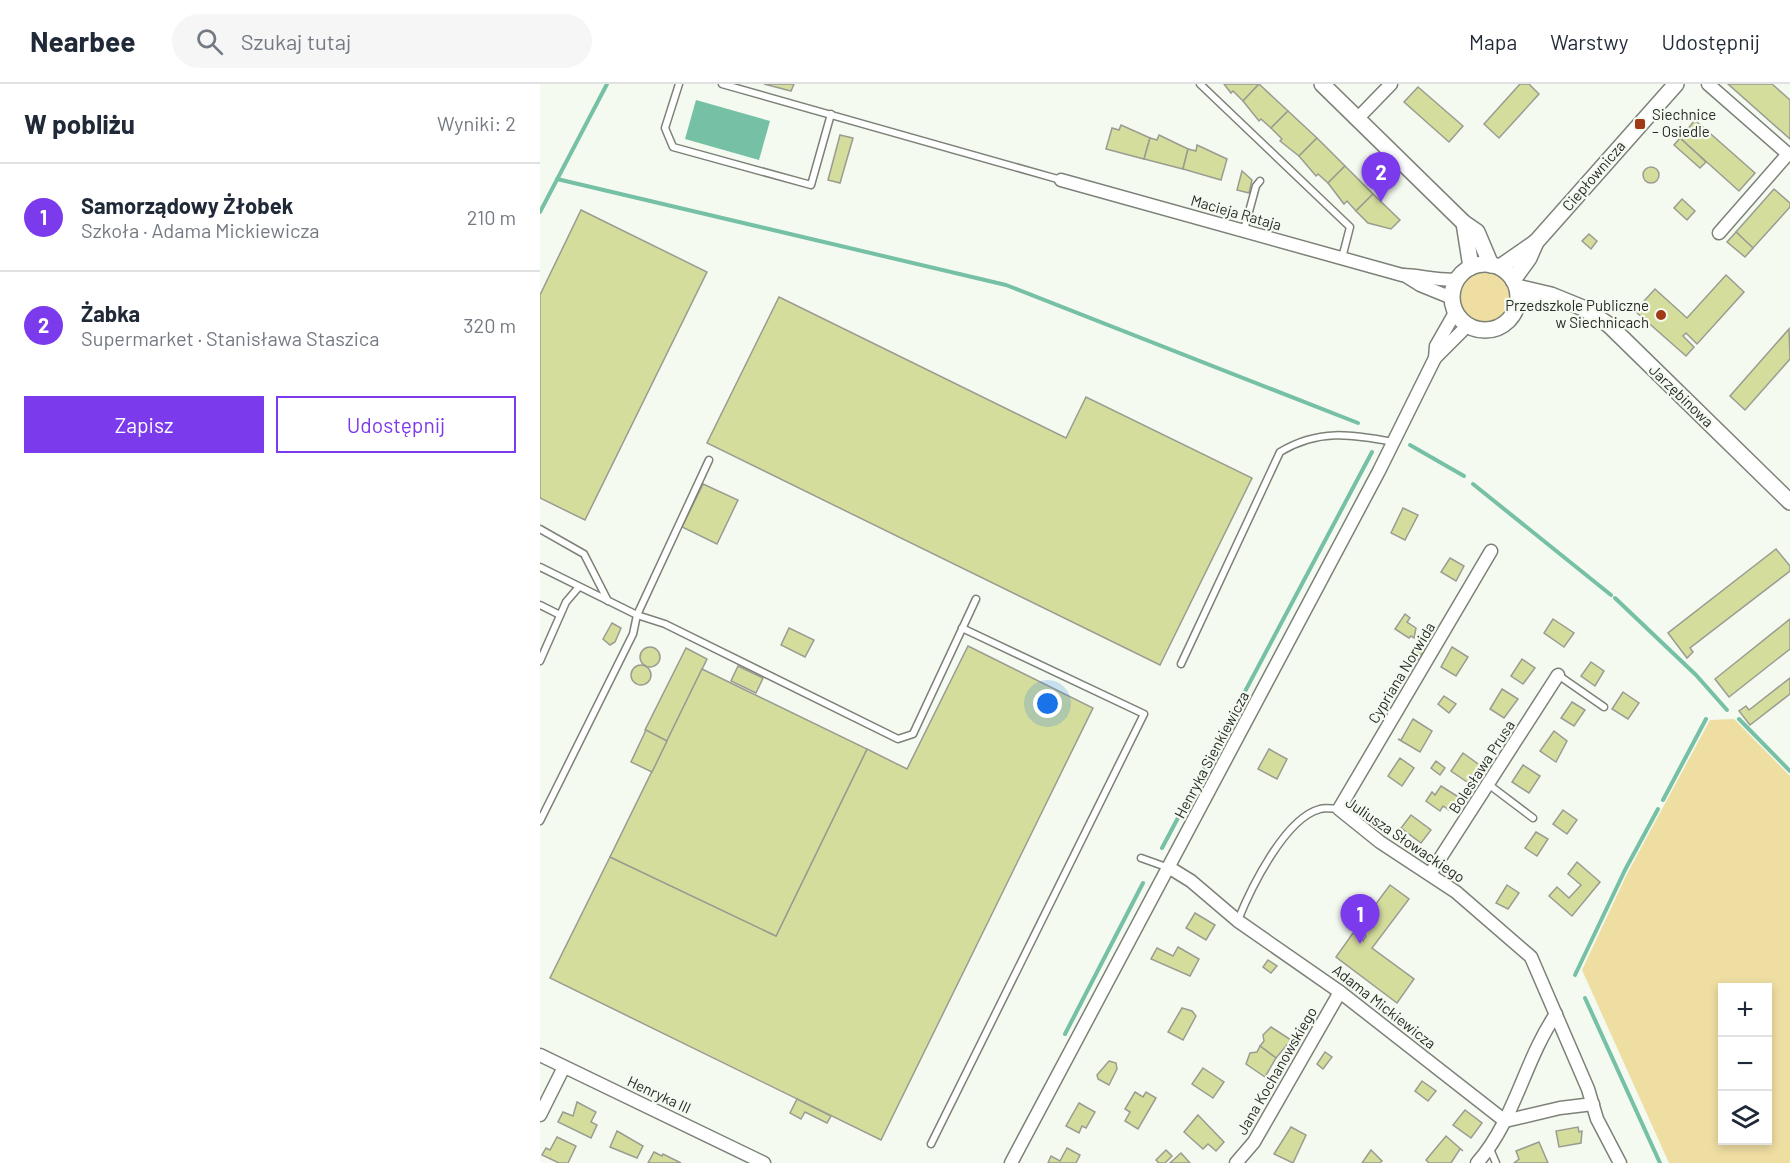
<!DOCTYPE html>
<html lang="pl">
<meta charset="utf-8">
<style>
:root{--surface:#fff;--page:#f6f6f7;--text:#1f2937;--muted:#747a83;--line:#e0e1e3;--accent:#7c3aed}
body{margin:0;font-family:Barlow,sans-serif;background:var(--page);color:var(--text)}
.controls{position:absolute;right:18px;bottom:18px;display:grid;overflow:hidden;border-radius:0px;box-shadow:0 3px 9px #0003}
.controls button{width:54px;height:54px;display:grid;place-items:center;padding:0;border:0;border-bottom:2px solid var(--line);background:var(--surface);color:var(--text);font:30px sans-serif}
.you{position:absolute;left:508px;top:620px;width:21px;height:21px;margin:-15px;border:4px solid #fff;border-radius:50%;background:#1a73e8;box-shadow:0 0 0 9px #1a73e833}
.badge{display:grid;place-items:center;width:39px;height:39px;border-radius:50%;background:var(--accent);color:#fff;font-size:20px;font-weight:700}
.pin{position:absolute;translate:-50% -50px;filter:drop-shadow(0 2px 3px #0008)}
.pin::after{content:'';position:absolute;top:32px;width:21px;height:18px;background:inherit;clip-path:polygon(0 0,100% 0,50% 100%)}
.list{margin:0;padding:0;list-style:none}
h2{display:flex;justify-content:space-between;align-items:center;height:78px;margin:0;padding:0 24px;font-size:26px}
h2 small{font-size:20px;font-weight:400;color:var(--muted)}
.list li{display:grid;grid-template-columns:39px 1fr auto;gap:18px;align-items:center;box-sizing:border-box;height:108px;padding:0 24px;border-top:2px solid var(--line)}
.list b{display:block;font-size:22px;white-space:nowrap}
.list p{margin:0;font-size:20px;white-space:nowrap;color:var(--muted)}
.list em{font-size:20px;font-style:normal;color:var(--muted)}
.actions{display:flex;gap:12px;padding:18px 24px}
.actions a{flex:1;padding:14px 0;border:2px solid var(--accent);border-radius:0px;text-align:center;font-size:21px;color:var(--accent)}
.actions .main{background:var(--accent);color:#fff}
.icon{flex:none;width:33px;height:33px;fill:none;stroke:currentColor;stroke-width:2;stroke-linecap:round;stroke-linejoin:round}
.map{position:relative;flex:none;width:1250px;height:1079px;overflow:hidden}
header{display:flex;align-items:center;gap:36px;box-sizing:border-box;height:84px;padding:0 30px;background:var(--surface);border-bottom:2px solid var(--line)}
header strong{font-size:28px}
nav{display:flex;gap:33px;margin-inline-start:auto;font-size:21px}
.search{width:420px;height:54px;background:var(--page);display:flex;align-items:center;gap:15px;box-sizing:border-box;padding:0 21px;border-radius:33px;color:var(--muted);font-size:22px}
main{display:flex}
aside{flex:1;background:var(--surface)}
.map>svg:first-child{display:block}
.green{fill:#efdea2;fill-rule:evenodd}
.water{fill:#76c0a6}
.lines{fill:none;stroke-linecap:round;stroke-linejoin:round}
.stream{stroke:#76c0a6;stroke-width:4}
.building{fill:#d5dd9d;stroke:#9a9c91;stroke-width:1.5}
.service-casing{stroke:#7c8278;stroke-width:9}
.minor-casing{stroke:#7c8278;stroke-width:15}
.tertiary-casing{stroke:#7c8278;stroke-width:18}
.service{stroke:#fff;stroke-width:6}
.minor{stroke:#fff;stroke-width:12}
.tertiary{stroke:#fff;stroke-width:15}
.poi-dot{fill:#a03a16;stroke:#f4faf0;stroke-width:2}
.labels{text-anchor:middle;stroke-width:4.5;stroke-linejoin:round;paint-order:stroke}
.poi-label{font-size:15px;fill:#282b27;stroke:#f4faf0;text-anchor:start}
.street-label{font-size:15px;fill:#282b27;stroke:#f4faf0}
</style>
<header>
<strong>Nearbee</strong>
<div class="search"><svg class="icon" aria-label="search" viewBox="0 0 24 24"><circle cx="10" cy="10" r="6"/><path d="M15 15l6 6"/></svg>Szukaj tutaj</div>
<nav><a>Mapa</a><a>Warstwy</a><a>Udostępnij</a></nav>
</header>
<main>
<aside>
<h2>W pobliżu<small>Wyniki: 2</small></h2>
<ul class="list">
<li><span class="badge">1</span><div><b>Samorządowy Żłobek</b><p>Szkoła · Adama Mickiewicza</p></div><em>210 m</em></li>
<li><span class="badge">2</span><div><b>Żabka</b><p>Supermarket · Stanisława Staszica</p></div><em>320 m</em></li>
</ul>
<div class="actions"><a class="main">Zapisz</a><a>Udostępnij</a></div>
</aside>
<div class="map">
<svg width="1250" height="1079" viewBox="0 0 1250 1079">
<rect width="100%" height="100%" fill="#f4faf0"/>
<g class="green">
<circle cx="945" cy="213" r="25"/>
<path d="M1194 635 1250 692V1079H1129L1042 886 1087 790 1170 636ZM1182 904H1228V1056H1182Z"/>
</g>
<path class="water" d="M156 16 230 37 219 76 145 55Z"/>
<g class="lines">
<g class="stream">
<path d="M17 95 466 201 818 339"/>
<path d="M0 128 67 0"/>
<path d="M870 361 924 392"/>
<path d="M933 400 1071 511"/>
<path d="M1075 514 1156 591 1187 626"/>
<path d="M1199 635 1250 687"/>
<path d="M1123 716 1166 635"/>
<path d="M622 764 832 368"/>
<path d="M1035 891 1085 786 1118 725"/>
<path d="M1045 914 1120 1079"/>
<path d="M525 950 603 799"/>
</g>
</g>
<g class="building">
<path d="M224 0H254L251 7Z"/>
<path d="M684 0H719L703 17 693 7 691 9Z"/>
<path d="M719 0 748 27 731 44 721 35 719 37 703 17Z"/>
<path d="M980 0H989L999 10 959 54 944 40Z"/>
<path d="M1188 0H1232L1250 16V55Z"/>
<path d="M878 3 923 42 909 58 864 18Z"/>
<path d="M748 27 777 54 759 72 740 57 742 55 731 44Z"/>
<path d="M1155 36 1215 89 1199 107 1140 54Z"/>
<path d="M581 41 610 54 604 75 566 65 572 44 579 46Z"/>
<path d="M300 51 313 54 300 99 288 96Z"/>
<path d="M619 51 648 65 643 85 604 75 610 54 617 56Z"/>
<path d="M777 54 805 82 788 99 778 90 776 92 759 72Z"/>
<path d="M1140 54 1166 78 1160 84 1134 61Z"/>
<path d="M657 61 687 75 681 96 643 85 648 65 656 67Z"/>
<path d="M805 82 833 110 816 127 807 117 804 120 788 99Z"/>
<circle cx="1111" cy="91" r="8"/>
<path d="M702 87 712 96 709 109 697 106Z"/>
<path d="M1234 105 1250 119V123L1213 164 1196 148Z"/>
<path d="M833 110 860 136 851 145 828 139 816 127Z"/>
<path d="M1142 115 1155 127 1147 136 1134 124Z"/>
<path d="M41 126 167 188 45 436 0 414V211Z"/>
<path d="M1196 148 1213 164 1205 173 1187 158Z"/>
<path d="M1049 150 1057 157 1051 165 1042 157Z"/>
<path d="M1186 191 1204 208 1157 260 1146 249 1143 252 1154 263 1146 272 1095 227 1115 205 1147 234Z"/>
<path d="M239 213 526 354 546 313 712 394 620 581 167 359Z"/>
<path d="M1249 245 1250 275 1205 326 1190 312Z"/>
<path d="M163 400 198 416 177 460 142 443Z"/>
<path d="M863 424 878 431 865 456 851 449Z"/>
<path d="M1236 465 1250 482V487L1150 564 1153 568 1147 574 1128 549Z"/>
<path d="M910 474 924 482 916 497 901 488Z"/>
<path d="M865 530 870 534 867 538 876 544 874 554 871 552 869 554 855 545Z"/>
<path d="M1013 535 1034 549 1024 563 1004 549Z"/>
<path d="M1250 535V565L1189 613 1175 595Z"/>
<path d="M72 539 81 544 75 558 70 561 63 555Z"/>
<path d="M249 544 274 556 265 573 241 561Z"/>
<path d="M428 562 553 624 341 1056 10 894 70 773 236 852 327 665 367 685Z"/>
<path d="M879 562 885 566 876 578 870 573Z"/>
<circle cx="110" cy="573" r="10"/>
<path d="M912 563 928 573 916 592 901 583Z"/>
<path d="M146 564 167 575 127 657 105 646Z"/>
<path d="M982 575 995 584 983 600 971 592Z"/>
<path d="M1051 578 1064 587 1055 602 1041 592Z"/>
<circle cx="101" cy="591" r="10"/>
<path d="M198 582 223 594 216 609 191 597Z"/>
<path d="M162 585 327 665 236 852 70 773Z"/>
<path d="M1250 594V610L1210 641 1199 627 1206 622 1209 626Z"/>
<path d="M962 605 978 615 964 634 950 625Z"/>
<path d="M1083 608 1099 619 1088 635 1072 625Z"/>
<path d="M904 612 916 620 909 629 898 620Z"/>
<path d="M1032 618 1045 626 1034 642 1021 634Z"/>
<path d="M873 635 892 647 880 668 858 655 861 656Z"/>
<path d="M106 646 127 657 112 688 91 678Z"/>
<path d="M1014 647 1027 657 1016 678 1000 667Z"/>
<path d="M729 665 747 675 737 695 718 685Z"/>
<path d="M923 669 941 682 930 700 911 687Z"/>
<path d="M860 674 874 684 862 702 848 692Z"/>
<path d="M896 677 905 684 900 691 891 684Z"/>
<path d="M983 681 1000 692 989 709 972 698Z"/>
<path d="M901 702 920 714 909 726 903 722 900 727 886 717 892 708 895 711Z"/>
<path d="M1023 726 1037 736 1027 750 1013 740Z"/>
<path d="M871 731 891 746 881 759 861 744Z"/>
<path d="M996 748 1008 755 997 772 985 764Z"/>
<path d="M1037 778 1060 798 1032 832 1009 812 1017 803 1029 814 1041 801 1028 790Z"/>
<path d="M850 801 869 815 832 864 874 895 857 919 796 873 813 849 823 857 826 852 817 845Z"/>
<path d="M967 801 979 809 968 825 956 819Z"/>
<path d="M655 829 675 841 666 856 646 844Z"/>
<path d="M638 863 659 875 650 892 611 875 617 864 633 872Z"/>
<path d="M728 876 737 882 731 889 723 883Z"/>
<path d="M642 924 652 927 656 932 643 956 628 948Z"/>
<path d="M731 943 751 956 736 974 720 962 724 957 723 951Z"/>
<path d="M720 962 736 974 725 993 706 980 710 969 717 968Z"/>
<path d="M785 968 792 973 783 985 777 980Z"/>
<path d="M569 977 576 979 577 985 569 1001 558 995 557 991Z"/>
<path d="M663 984 684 998 673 1014 652 1000Z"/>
<path d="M882 997 896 1007 888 1017 875 1007Z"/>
<path d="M595 1008 603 1013 606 1008 616 1014 598 1045 585 1037 590 1028 585 1025Z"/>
<path d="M257 1015 291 1032 287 1039 265 1028 261 1035 250 1029Z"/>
<path d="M37 1018 56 1028 51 1038 57 1041 51 1054 18 1038 23 1028 33 1032Z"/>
<path d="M539 1019 555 1028 546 1044 542 1042 539 1049 526 1042Z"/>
<path d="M925 1026 942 1039 931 1054 913 1041Z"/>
<path d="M658 1031 684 1058 676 1067 668 1060 663 1065 644 1048Z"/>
<path d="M751 1043 766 1051 753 1079 734 1070Z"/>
<path d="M1038 1043 1039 1048 1042 1047 1041 1059 1019 1063 1016 1047Z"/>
<path d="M77 1047 103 1062 97 1074 70 1063Z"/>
<path d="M906 1052 923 1067 920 1065 911 1079H889L886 1076Z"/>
<path d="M17 1053 36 1062 28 1079H19L2 1071 6 1064 10 1066Z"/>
<path d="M999 1058 1008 1079H974L979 1075 976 1067Z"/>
<path d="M527 1064 540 1071 536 1079H508L511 1072 520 1077Z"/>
<path d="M626 1066 632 1072 625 1079H619L616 1076Z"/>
<path d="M831 1066 842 1077 840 1079H822Z"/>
<path d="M114 1068 122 1072 123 1070 141 1079H108Z"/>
<path d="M641 1069 650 1079H630Z"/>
</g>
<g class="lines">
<g class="service-casing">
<g id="service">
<path d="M139 0 125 44 133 63 271 101 291 30"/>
<path d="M182 0 521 96"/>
<path d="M660 0 810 143 802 174"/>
<path d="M704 146 716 102 720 97"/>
<path d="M0 445 44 470 68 517"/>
<path d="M0 483 97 531 125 540 358 655 373 650 436 515"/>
<path d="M0 521 20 531"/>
<path d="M0 577 26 518 38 504"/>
<path d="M641 580 740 368C778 345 811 350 853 358"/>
<path d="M1018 591 1064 623"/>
<path d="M948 700 993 734"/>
<path d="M0 737 93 550 97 531 169 376"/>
<path d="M601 774 629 784"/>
<path d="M698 836C711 804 745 734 780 725 785 723 793 725 799 725"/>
<path d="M391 1060 604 630 422 544"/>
<path d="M950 1065 956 1079"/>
</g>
</g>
<g class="minor-casing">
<g id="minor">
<path d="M1168 0 1248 70 1179 149"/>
<path d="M817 35 851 0"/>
<path d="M521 96 862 191C878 191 906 198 918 195"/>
<path d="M864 191 880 201 912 214"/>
<path d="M895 274 928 241"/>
<path d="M951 467 799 725 840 758 916 808 991 873 1048 1005 1057 1035 1080 1079"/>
<path d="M630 784 651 797 698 837 800 908 965 1037 1020 1024 1053 1020"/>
<path d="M890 790 1018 591"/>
<path d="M0 971 224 1079"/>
<path d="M0 1031 24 983"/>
<path d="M471 1079 839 387 895 274 896 262 916 227"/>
<path d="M696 1079 714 1058 800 908"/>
<path d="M937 1079C975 1036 984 977 1016 930"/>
</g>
</g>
<g class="tertiary-casing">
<g id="tertiary">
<path d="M782 0 924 139 937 148 951 181"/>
<path d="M924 139 931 183"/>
<circle cx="945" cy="213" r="33"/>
<path d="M960 183 996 158"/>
<path d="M973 196 989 174 996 158 1136 0"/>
<path d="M977 203 1011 211 1043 224 1069 241 1250 418"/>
<path d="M978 219H1016"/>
</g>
</g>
<use href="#service" class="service"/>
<use href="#minor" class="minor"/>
<use href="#tertiary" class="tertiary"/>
</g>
<g class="poi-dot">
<rect x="1094" y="34" width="12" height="12" rx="3"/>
<circle cx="1121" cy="231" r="6"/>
</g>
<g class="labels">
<g class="poi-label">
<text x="1112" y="36">Siechnice<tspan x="1112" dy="17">– Osiedle</tspan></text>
<text x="1109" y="227" text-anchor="end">Przedszkole Publiczne<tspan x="1109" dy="17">w Siechnicach</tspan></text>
</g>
<g class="street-label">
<text transform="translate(1054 92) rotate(-49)" y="5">Ciepłownicza</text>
<text transform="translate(696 129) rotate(16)" y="5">Macieja Rataja</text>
<text transform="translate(1141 312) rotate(44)" y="5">Jarzębinowa</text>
<text transform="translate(862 589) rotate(-59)" y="5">Cypriana Norwida</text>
<text transform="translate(672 671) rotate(-62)" y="5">Henryka Sienkiewicza</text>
<text transform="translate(942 683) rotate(-57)" y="5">Bolesława Prusa</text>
<text transform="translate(865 756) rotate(34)" y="5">Juliusza Słowackiego</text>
<text transform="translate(844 923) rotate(38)" y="5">Adama Mickiewicza</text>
<text transform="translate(737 987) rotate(-60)" y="5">Jana Kochanowskiego</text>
<text transform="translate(119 1011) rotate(25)" y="5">Henryka III</text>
</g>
</g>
</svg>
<div class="controls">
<button>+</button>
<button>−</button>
<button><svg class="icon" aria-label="layers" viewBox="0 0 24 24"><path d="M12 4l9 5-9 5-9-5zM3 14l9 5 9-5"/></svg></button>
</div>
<div class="you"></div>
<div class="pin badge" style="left:820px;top:860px">1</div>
<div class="pin badge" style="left:841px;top:118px">2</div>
</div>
</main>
